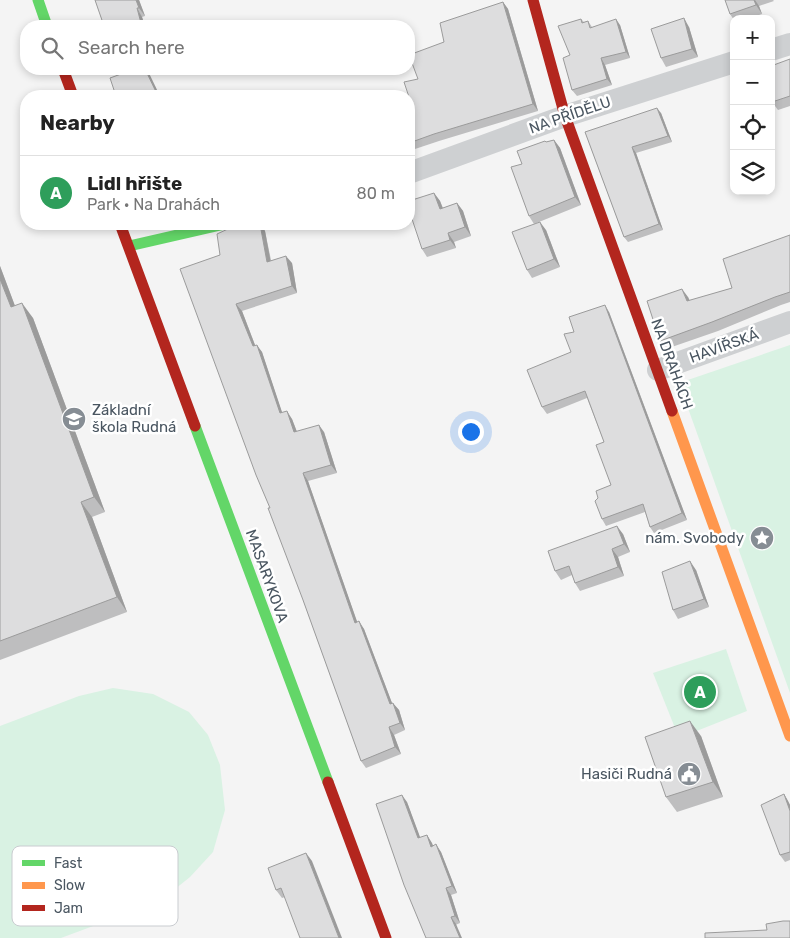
<!DOCTYPE html>
<meta charset="utf-8">
<style>
:root{--surface:#fff;--page:#f2f2f2;--text:#222;--muted:#767676;--line:#e0e0e0;--accent:#0f766e}
body{margin:0;font-family:Rubik,sans-serif;background:var(--page);color:var(--text)}
.controls{position:absolute;right:15px;top:15px;display:grid;overflow:hidden;border-radius:10px;box-shadow:0 2px 8px #0003}
.controls button{width:45px;height:45px;display:grid;place-items:center;padding:0;border:0;border-bottom:1px solid var(--line);background:var(--surface);color:var(--text);font:25px sans-serif}
.you{position:absolute;left:470px;top:431px;width:18px;height:18px;margin:-12px;border:4px solid #fff;border-radius:50%;background:#1a73e8;box-shadow:0 0 0 8px #1a73e833}
.badge{display:grid;place-items:center;width:32px;height:32px;border-radius:50%;background:var(--accent);color:#fff;font-size:16px;font-weight:700}
.pin{position:absolute;translate:-50% -50%;border:2px solid #fff;box-shadow:0 1px 5px #0006}
.list{margin:0;padding:0;list-style:none}
h2{display:flex;justify-content:space-between;align-items:center;height:65px;margin:0;padding:0 20px;font-size:21px}
h2 small{font-size:16px;font-weight:400;color:var(--muted)}
.list li{display:grid;grid-template-columns:32px 1fr auto;gap:15px;align-items:center;box-sizing:border-box;height:75px;padding:0 20px;border-top:1px solid var(--line)}
.list b{display:block;font-size:19px;white-space:nowrap}
.list p{margin:0;font-size:16px;white-space:nowrap;color:var(--muted)}
.list em{font-size:16px;font-style:normal;color:var(--muted)}
.icon{flex:none;width:28px;height:28px;fill:none;stroke:currentColor;stroke-width:2;stroke-linecap:round;stroke-linejoin:round}
.map{position:relative;flex:none;width:790px;height:938px;overflow:hidden}
.search{position:absolute;background:var(--surface);box-shadow:0 2px 8px #0003;left:20px;top:20px;width:395px;height:55px;display:flex;align-items:center;gap:12px;box-sizing:border-box;padding:0 18px;border-radius:20px;color:var(--muted);font-size:19px}
.panel{position:absolute;background:var(--surface);box-shadow:0 2px 8px #0003;left:20px;top:90px;width:395px;height:140px;border-radius:20px}
.map>svg:first-child{display:block}
.green{fill:#d9f2e3}
.lines{fill:none;stroke-linecap:round;stroke-linejoin:round}
.street{stroke:#ced0d2;stroke-width:22}
.fast{stroke:#63d668;stroke-width:11}
.slow{stroke:#ff974d;stroke-width:11}
.jam{stroke:#b3261e;stroke-width:11}
.wall{fill:#bebebf}
.shaded-wall{fill:#9b9b9b}
.building{fill:#ddddde;stroke:#9b9b9b}
.labels{text-anchor:middle;stroke-width:5;stroke-linejoin:round;paint-order:stroke}
.street-label{font-size:15px;fill:#4a5661;stroke:#fff}
.poi-label{font-size:15px;fill:#4a5661;stroke:#fff;text-anchor:end}
.key{fill:#fff;stroke:#c9ccd0;stroke-width:1}
.key-label{font-size:14px;fill:#4a5661}
</style>
<div class="map">
<svg width="790" height="938" viewBox="0 0 790 938">
<rect width="100%" height="100%" fill="#f4f4f4"/>
<g class="green">
<path d="M790 345V693L679 383Z"/>
<path d="M726 649 747 711 679 738 653 673Z"/>
<path d="M113 688 153 694 189 712 208 735 220 765 225 810 213 852 190 877 165 897 147 906 61 938H0V726L79 696Z"/>
</g>
<g class="lines">
<g class="street">
<path d="M771 50 790 44"/>
<path d="M409 173 565 116 734 62"/>
<path d="M658 370 790 322"/>
</g>
<g class="fast">
<path d="M38 0 47 26"/>
<path d="M129 246 225 224"/>
<path d="M195 426 328 782"/>
</g>
<path class="slow" d="M672 411 790 736"/>
<g class="jam">
<path d="M533 0 565 116 672 411"/>
<path d="M63 69 73 96"/>
<path d="M120 224 195 426"/>
<path d="M328 782 386 938"/>
</g>
</g>
<g class="wall">
<path d="M95 0H139L145 16 142 17 145 26H104Z"/>
<path d="M725 0H773L774 1 759 6 762 14 747 19H734V20L730 14Z"/>
<path d="M503 2 508 9 538 111 439 141 409 151V100H410L418 79 444 42Z"/>
<path d="M581 19 584 22 588 21 592 27 620 25 630 58 605 65 612 85 577 96 572 90 570 55Z"/>
<path d="M689 27 698 57 666 67 661 58Z"/>
<path d="M790 59V106L778 110 772 102Z"/>
<path d="M661 113 672 142 636 153 663 230 628 242 624 237 585 132Z"/>
<path d="M554 140 560 148 581 205 534 224 529 216 522 164 546 142Z"/>
<path d="M434 193 440 201 443 208 457 203 463 211 471 236 454 242 456 248 427 257 422 249Z"/>
<path d="M260 224 265 231 271 260 292 263 297 293 242 311 255 345 262 352 282 413 292 419 297 432H324L337 473 308 481 357 622 364 629 392 703 399 710 405 730 394 735 401 754 366 768 361 761 270 508 220 255 230 228Z"/>
<path d="M546 230 560 267 532 278 527 270Z"/>
<path d="M790 235V302L781 305 718 331 666 349 660 341 688 297 690 301 732 288Z"/>
<path d="M0 266 15 306 33 318 105 512 92 517 127 612 0 660Z"/>
<path d="M609 312 687 520 654 533 650 527 645 512 606 526 602 519 611 485 604 442 587 398 547 414 542 407 571 352 574 332Z"/>
<path d="M623 534 630 552 618 557 624 576 580 591 575 583 572 575 561 580 555 571Z"/>
<path d="M696 570 709 607 678 619 673 610Z"/>
<path d="M701 736 723 797 677 812 666 797Z"/>
<path d="M784 794 788 801 790 805V860L785 862 780 855Z"/>
<path d="M407 802 420 838 427 835 433 846 441 852 457 893 451 895 460 923 426 938Z"/>
<path d="M312 861 285 897 282 898 276 890Z"/>
</g>
<g class="shaded-wall">
<path d="M136 0H139L145 16 139 8Z"/>
<path d="M754 0H755L759 6 762 14 756 5Z"/>
<path d="M503 2 508 9 538 111 533 104Z"/>
<path d="M137 8 142 17 145 26H143L141 23Z"/>
<path d="M684 18 689 27 698 57 692 49Z"/>
<path d="M616 19 620 25 630 58 626 52Z"/>
<path d="M601 58 605 65 612 85 607 79Z"/>
<path d="M145 69H147L160 96H158Z"/>
<path d="M657 108 661 113 672 142 668 136Z"/>
<path d="M554 140 560 148 581 205 575 197Z"/>
<path d="M632 147 636 153 663 230 659 224Z"/>
<path d="M434 193 440 201 446 217 440 209Z"/>
<path d="M457 203 463 211 471 236 465 227Z"/>
<path d="M540 222 546 230 560 267 554 259Z"/>
<path d="M260 224 265 231 272 269 267 262Z"/>
<path d="M448 233 454 242 456 248 450 240Z"/>
<path d="M286 256 292 263 297 293 292 286Z"/>
<path d="M0 266 21 322 11 307 0 279Z"/>
<path d="M682 289 688 297 693 309 687 301Z"/>
<path d="M22 303 33 318 105 512 94 497Z"/>
<path d="M236 304 242 311 258 353 253 346Z"/>
<path d="M605 305 609 312 687 520 682 513Z"/>
<path d="M257 345 262 352 285 421 280 413Z"/>
<path d="M287 411 292 419 300 440 294 432Z"/>
<path d="M319 425 324 432 337 473 331 465Z"/>
<path d="M303 473 308 481 360 630 355 623Z"/>
<path d="M81 502 92 517 127 612 117 597Z"/>
<path d="M617 526 623 534 630 552 624 544Z"/>
<path d="M612 549 618 557 624 576 618 567Z"/>
<path d="M690 561 696 570 709 607 704 599Z"/>
<path d="M359 621 364 629 395 711 390 704Z"/>
<path d="M393 703 399 710 405 730 400 723Z"/>
<path d="M690 721 701 736 723 797 713 782Z"/>
<path d="M389 727 394 735 401 754 395 747Z"/>
<path d="M784 794 788 801 790 805V811Z"/>
<path d="M402 795 407 802 423 845 418 838Z"/>
<path d="M427 835 432 843 436 854 431 847Z"/>
<path d="M436 844 441 852 457 893 452 886Z"/>
<path d="M306 853 312 861 342 938H339Z"/>
<path d="M446 888 451 895 460 923 455 916Z"/>
<path d="M451 917 456 924 462 938H460Z"/>
</g>
<g class="building">
<path d="M95 0H136L139 8H137L141 23 133 26H104Z"/>
<path d="M725 0H754L756 5 730 14Z"/>
<path d="M503 2 533 104 434 134 409 143V100H410L404 82 418 79 409 55 444 42 440 23Z"/>
<path d="M684 18 692 49 661 58 651 29Z"/>
<path d="M581 19 582 23 588 21 590 28 616 19 626 52 601 58 607 79 572 90 563 58 570 55 558 26Z"/>
<path d="M790 59V96L772 102 771 66Z"/>
<path d="M119 69H145L158 96H116L110 78 121 74Z"/>
<path d="M657 108 668 136 632 147 659 224 624 237 585 132Z"/>
<path d="M554 140 575 197 529 216 511 167 522 164 517 151 545 141 546 142Z"/>
<path d="M434 193 440 209 457 203 465 227 448 233 450 240 422 249 409 210V201Z"/>
<path d="M540 222 554 259 527 270 512 232Z"/>
<path d="M233 224H256V225L260 224 267 262 286 256 292 286 236 304 253 346 257 345 280 413 287 411 294 432 319 425 331 465 303 473 355 623 359 621 390 704 393 703 400 723 389 727 395 747 361 761 303 600 268 508H270L256 475 180 269 220 255 217 234 230 228Z"/>
<path d="M790 235V292L775 297 712 322 660 341 647 301 682 289 687 301 732 288 723 259Z"/>
<path d="M0 279 11 307 22 303 94 497 81 502 117 597 0 641Z"/>
<path d="M605 305 682 513 650 527 643 504 602 519 595 501 598 498 596 491 611 485 596 445 604 442 585 391 542 407 527 370 571 352 564 334 574 332 569 317Z"/>
<path d="M617 526 624 544 612 549 618 567 575 583 569 566 555 571 548 551Z"/>
<path d="M690 561 704 599 673 610 662 572Z"/>
<path d="M690 721 713 782 666 797 645 737Z"/>
<path d="M784 794 790 811V852L780 855 761 805Z"/>
<path d="M402 795 418 838 427 835 431 847 436 844 452 886 446 888 455 916 451 917 460 938H426L404 885 376 804Z"/>
<path d="M306 853 339 938H300L281 888 276 890 268 868Z"/>
<path d="M783 921H790V938H705V933L767 930 766 924Z"/>
</g>
<defs>
<g id="school-disc" transform="scale(1.25)"><circle r="9.5" fill="#868d94" stroke="#fff"/><path d="M0-5L7-2L0 1L-7-2ZM-4 1L0 2.5L4 1V4Q0 6-4 4Z" fill="#fff"/></g>
<g id="sight-disc" transform="scale(1.25)"><circle r="9.5" fill="#868d94" stroke="#fff"/><path d="M0-6L1.8-2.2L6-1.7L2.9 1.2L3.7 5.4L0 3.3L-3.7 5.4L-2.9 1.2L-6-1.7L-1.8-2.2Z" fill="#fff"/></g>
<g id="civic-disc" transform="scale(1.25)"><circle r="9.5" fill="#868d94" stroke="#fff"/><path d="M-.6-6.5H3V-4.5H.6V-3L4-1V1h2V6H-6V1h2V-1L-.6-3ZM-1.2 2.5V6h2.4V2.5Z" fill="#fff"/></g>
</defs>
<g fill-rule="evenodd">
<use href="#school-disc" x="74" y="419"/>
<use href="#sight-disc" x="762" y="538"/>
<use href="#civic-disc" x="689" y="774"/>
</g>
<g class="labels">
<g class="street-label">
<text transform="translate(570 115) rotate(-19)" y="5">NA PŘÍDĚLU</text>
<text transform="translate(724 346) rotate(-20)" y="5">HAVÍŘSKÁ</text>
<text transform="translate(672 364) rotate(70)" y="5">NA DRAHÁCH</text>
<text transform="translate(267 576) rotate(70)" y="5">MASARYKOVA</text>
</g>
<g class="poi-label">
<text x="92" y="415" text-anchor="start">Základní<tspan x="92" dy="17">škola Rudná</tspan></text>
<text x="744" y="543">nám. Svobody</text>
<text x="672" y="779">Hasiči Rudná</text>
</g>
</g>
<rect x="12" y="846" width="166" height="80" rx="8" class="key"/>
<rect x="22" y="860" width="23" height="6" fill="#63d668"/>
<rect x="22" y="882" width="23" height="7" fill="#ff974d"/>
<rect x="22" y="905" width="23" height="6" fill="#b3261e"/>
<g class="key-label">
<text x="54" y="868">Fast</text>
<text x="54" y="890">Slow</text>
<text x="54" y="913">Jam</text>
</g>
</svg>
<div class="controls">
<button>+</button>
<button>−</button>
<button><svg class="icon" aria-label="locate" viewBox="0 0 24 24"><circle cx="12" cy="12" r="6"/><path d="M12 2v4M12 18v4M2 12h4M18 12h4"/></svg></button>
<button><svg class="icon" aria-label="layers" viewBox="0 0 24 24"><path d="M12 4l9 5-9 5-9-5zM3 14l9 5 9-5"/></svg></button>
</div>
<div class="you"></div>
<div class="pin badge" style="left:700px;top:692px;background:#2e9e5b">A</div>
<div class="search"><svg class="icon" aria-label="search" viewBox="0 0 24 24"><circle cx="10" cy="10" r="6"/><path d="M15 15l6 6"/></svg>Search here</div>
<section class="panel">
<h2>Nearby<small></small></h2>
<ul class="list">
<li><span class="badge" style="background:#2e9e5b">A</span><div><b>Lidl hřište</b><p>Park · Na Drahách</p></div><em>80 m</em></li>
</ul>
</section>
</div>
